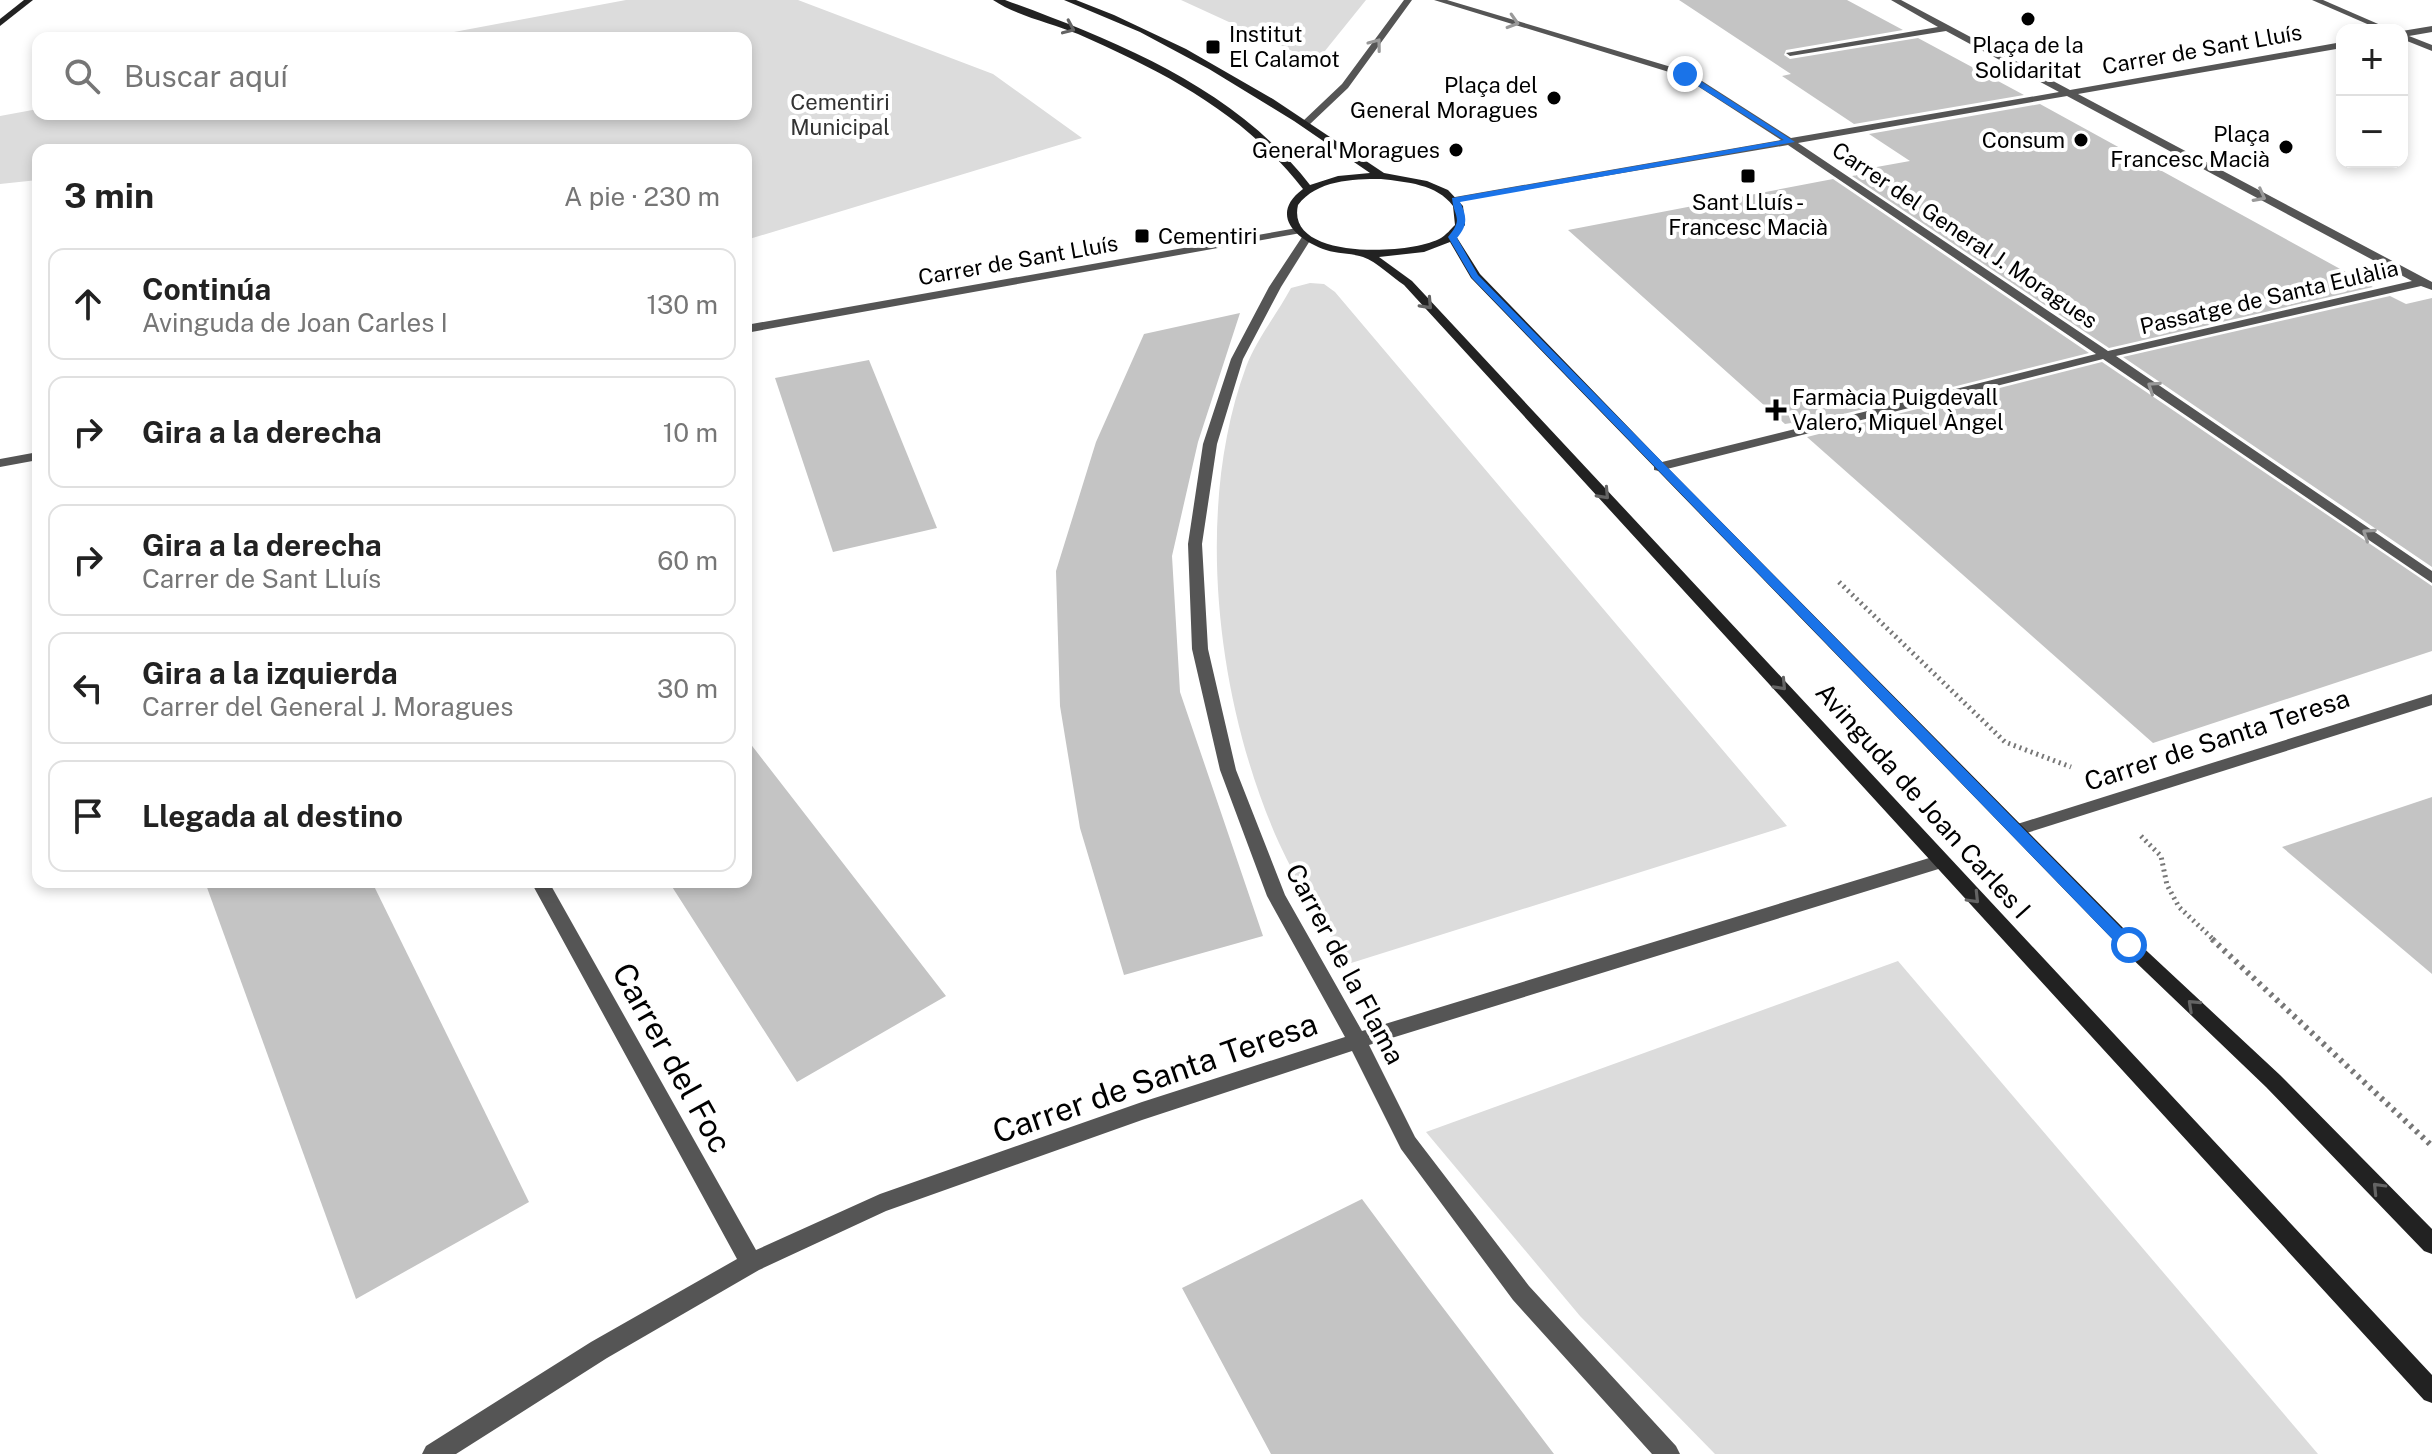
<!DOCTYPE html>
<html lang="es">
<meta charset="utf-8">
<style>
:root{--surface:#fff;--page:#f2f2f2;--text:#222;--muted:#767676;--line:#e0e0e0}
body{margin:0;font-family:"Public Sans",sans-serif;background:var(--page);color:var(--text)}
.controls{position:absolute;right:24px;top:24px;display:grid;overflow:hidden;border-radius:16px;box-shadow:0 4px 12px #0003}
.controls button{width:72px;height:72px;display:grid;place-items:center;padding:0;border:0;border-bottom:2px solid var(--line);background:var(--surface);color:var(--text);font:40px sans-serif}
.stop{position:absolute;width:24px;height:24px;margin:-18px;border:6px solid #1a73e8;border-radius:50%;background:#fff}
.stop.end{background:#1a73e8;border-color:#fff;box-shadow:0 2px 8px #0008}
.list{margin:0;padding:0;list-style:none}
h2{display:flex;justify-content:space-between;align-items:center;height:104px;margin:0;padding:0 32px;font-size:34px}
h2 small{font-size:26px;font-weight:400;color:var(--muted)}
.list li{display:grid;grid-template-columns:52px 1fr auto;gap:24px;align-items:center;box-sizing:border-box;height:112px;margin:0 16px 16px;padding:0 16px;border:2px solid var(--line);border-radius:16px}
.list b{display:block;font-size:30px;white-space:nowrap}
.list p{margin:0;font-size:26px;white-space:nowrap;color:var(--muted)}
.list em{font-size:26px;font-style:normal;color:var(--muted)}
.icon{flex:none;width:44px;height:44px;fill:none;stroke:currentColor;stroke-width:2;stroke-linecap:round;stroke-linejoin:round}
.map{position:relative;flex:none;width:2432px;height:1454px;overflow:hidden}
.search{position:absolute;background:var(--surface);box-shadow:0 4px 12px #0003;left:32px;top:32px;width:720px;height:88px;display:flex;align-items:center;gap:20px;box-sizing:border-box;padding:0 28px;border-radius:16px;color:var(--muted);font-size:30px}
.panel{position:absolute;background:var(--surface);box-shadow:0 4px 12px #0003;left:32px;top:144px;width:720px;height:744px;border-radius:16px}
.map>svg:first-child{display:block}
.green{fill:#dcdcdc}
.building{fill:#c4c4c4}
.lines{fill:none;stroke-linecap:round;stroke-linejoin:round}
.path-far1{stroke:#777;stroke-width:5;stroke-dasharray:2 4;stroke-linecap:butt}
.path{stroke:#777;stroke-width:6;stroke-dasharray:3 5;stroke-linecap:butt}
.street{fill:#555;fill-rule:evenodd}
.secondary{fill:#222;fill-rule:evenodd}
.oneway{stroke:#999}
.oneway2{stroke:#646464}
.route{fill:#1a73e8}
.poi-dot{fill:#000;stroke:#fff;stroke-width:3}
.labels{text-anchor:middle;stroke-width:8;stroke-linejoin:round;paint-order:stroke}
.far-poi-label{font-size:22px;fill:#000;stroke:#fff;text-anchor:end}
.far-street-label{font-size:22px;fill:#000;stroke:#fff}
.far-park-label{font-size:22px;fill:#333;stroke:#fff}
.street-label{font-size:26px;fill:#000;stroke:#fff}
.near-street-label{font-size:32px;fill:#000;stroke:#fff}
</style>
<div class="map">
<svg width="2432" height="1454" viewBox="0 0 2432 1454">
<rect width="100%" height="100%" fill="#fff"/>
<g class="green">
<path d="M626 0H798L993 74 1082 138 746 240V150H38V180L0 184V116L38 109V114H746V38H422Z"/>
<path d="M1181 0H1366L1316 62Z"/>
<path d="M1310 283 1324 284 1335 292 1787 826 1348 964C1323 925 1299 886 1279 843 1217 705 1193 511 1246 367 1256 340 1277 314 1291 288Z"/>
<path d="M1898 961 2318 1454H1715L1580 1316 1426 1132Z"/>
</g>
<g class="building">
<path d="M1679 0H1847L1903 30 1786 50 1784 55 1790 59 1918 38 2024 95 1854 124 1782 76 1791 74Z"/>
<path d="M2040 104 2373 287 2109 348 1852 176 1876 171 1871 168 1910 161 1869 134Z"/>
<path d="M1833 179 2089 353 1795 426 1791 423 1785 424 1568 230Z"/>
<path d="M2390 296 2406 304 2432 298V567L2123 357Z"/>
<path d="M1240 313 1198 442 1172 556 1180 692 1263 936 1124 975 1080 828 1060 706 1056 571 1096 442 1144 334Z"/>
<path d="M869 360 937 528 833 552 775 378Z"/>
<path d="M2102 362 2432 586V651L2153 743 1807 437Z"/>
<path d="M746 738 946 996 797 1082 669 882H746Z"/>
<path d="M2432 797V974L2282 847Z"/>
<path d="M205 882H372L529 1202 356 1299Z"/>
<path d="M1362 1199 1428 1288 1554 1454H1271L1182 1288Z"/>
</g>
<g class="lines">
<g class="path-far1">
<path d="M1839 582 2005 742 2071 767"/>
<path d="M2141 836 2161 856 2167 885 2179 907 2215 941"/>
</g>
<path class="path" d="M2212 939 2432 1146"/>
<g class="street">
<path d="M1404 0H1412L1348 88 1309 125H1303V121L1342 84Z"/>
<path d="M1434 0H1447L1688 72 1791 138 2059 92 1946 31 1790 56 1786 53 1938 27 1891 0H1901L2070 90 2342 42V48L2078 94 2432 282V290L2421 286 2116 356 2432 571V583L2103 359 1659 471 1654 470V464L2096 354 1788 145 1451 202V198L1455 197 1781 140 1682 76ZM2067 96 2412 281 2108 351 1798 143Z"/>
<path d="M2312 0H2323L2392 30H2381Z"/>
<path d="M2432 26V32L2409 36 2432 45V51L2402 39V31Z"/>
<path d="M1297 228 1302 231 1301 233 746 333V325Z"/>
<path d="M1306 236 1311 239 1281 287 1243 359 1217 444 1202 544 1208 649 1236 770 1285 895 1362 1031 1939 855 1945 857 1948 862 1945 867 1369 1045 1415 1137 1529 1286 1676 1446 1680 1454H1652L1513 1300 1401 1149 1352 1051 1142 1120 886 1211 759 1270 607 1358 456 1454H422L426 1446 591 1342 737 1259 531 882H549L756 1250 880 1194 1142 1102 1345 1037 1267 896 1220 770 1192 649 1188 544 1203 444 1231 359 1269 287 1302 237Z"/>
<path d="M38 452V460L0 467V459Z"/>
<path d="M2432 694V705L2017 836 2011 834 2008 830 2011 826Z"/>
</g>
<g class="secondary">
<path d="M24 0H33L0 26V19Z"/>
<path d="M993 0H1005C1117 41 1235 88 1310 185L1338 176 1370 173 1294 121 1209 69 1140 32 1064 0H1076L1114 15 1186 49 1273 99 1384 173 1427 181 1448 190 1463 206 1465 225 1456 236 1480 274 1664 464 2135 940 2280 1075 2432 1229V1254L2424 1251 2266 1087 2123 950 1471 278 1450 242 1424 252 1379 257 1412 281 2432 1375V1403L2424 1400 1404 285C1392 277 1377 262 1363 257 1351 253 1338 254 1326 250 1297 240 1268 215 1303 189 1244 113 1164 72 1078 34 1051 23 1017 16 993 0ZM1381 179C1406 182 1437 184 1453 206L1455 225C1451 229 1446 235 1441 238 1412 255 1285 261 1298 205 1317 180 1352 179 1381 179Z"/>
</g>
</g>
<defs><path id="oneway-chevron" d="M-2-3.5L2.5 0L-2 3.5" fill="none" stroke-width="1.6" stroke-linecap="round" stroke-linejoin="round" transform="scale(2)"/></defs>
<g class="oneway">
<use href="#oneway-chevron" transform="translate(1513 22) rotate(17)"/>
<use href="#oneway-chevron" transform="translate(1376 44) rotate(-53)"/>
<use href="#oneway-chevron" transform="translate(2260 196) rotate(28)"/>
<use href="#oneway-chevron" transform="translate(2153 387) rotate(-146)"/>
<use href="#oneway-chevron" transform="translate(2368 534) rotate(-146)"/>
</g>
<g class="oneway2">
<use href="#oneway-chevron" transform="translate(1069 28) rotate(24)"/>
<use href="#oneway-chevron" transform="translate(1427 304) rotate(47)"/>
<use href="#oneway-chevron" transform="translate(1604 494) rotate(47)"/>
<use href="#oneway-chevron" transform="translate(1781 685) rotate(47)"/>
<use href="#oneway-chevron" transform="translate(1974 898) rotate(46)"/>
<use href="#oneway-chevron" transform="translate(2193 1005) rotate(-137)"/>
<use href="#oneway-chevron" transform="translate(2378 1188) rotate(-134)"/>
</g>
<path class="route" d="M1682 73H1688L1795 142 1460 202C1467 216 1468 225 1457 238L1478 275 2134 941V950H2123L1472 278 1448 237C1464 218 1454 218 1452 198L1784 140 1682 76Z"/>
<g class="poi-dot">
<circle cx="2028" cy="19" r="8"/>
<rect x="1205" y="39" width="16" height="16" rx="4"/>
<circle cx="1554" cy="98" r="8"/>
<circle cx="2081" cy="140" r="8"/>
<circle cx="2286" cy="147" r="8"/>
<circle cx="1456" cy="150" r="8"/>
<rect x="1740" y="168" width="16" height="16" rx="4"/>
<rect x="1134" y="228" width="16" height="16" rx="4"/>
<path d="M1772 398h8v8h8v8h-8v8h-8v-8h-8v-8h8z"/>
</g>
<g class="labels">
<g class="far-poi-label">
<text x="1229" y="42" text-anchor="start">Institut<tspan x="1229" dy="25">El Calamot</tspan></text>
<text x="2028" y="53" text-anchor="middle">Plaça de la<tspan x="2028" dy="25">Solidaritat</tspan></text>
<text x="1538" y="93">Plaça del<tspan x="1538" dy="25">General Moragues</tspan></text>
<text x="2270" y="142">Plaça<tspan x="2270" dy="25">Francesc Macià</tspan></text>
<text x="2065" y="148">Consum</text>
<text x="1440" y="158">General Moragues</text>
<text x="1748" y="210" text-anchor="middle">Sant Lluís -<tspan x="1748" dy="25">Francesc Macià</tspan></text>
<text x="1158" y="244" text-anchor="start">Cementiri</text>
<text x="1792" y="405" text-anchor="start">Farmàcia Puigdevall<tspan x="1792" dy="25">Valero, Miquel Àngel</tspan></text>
</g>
<g class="far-street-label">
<text transform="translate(2202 49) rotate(-10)" y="8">Carrer de Sant Lluís</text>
<text transform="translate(1965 235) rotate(34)" y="8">Carrer del General J. Moragues</text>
<text transform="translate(1018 260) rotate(-10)" y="8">Carrer de Sant Lluís</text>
<text transform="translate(2269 297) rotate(-13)" y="8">Passatge de Santa Eulàlia</text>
</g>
<g class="far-park-label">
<text x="840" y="110">Cementiri<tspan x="840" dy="25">Municipal</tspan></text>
</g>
<g class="street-label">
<text transform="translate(2217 740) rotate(-18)" y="9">Carrer de Santa Teresa</text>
<text transform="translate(1923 801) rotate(48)" y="9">Avinguda de Joan Carles I</text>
<text transform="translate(1345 964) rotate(62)" y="9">Carrer de la Flama</text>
</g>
<g class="near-street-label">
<text transform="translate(672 1058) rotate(61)" y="11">Carrer del Foc</text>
<text transform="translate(1155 1078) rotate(-19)" y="11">Carrer de Santa Teresa</text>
</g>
</g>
</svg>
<div class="controls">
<button>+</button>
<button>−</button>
</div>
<div class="stop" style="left:2129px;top:945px"></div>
<div class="stop end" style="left:1685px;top:74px"></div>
<div class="search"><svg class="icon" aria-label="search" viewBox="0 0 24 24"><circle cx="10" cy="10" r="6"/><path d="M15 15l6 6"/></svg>Buscar aquí</div>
<section class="panel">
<h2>3 min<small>A pie · 230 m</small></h2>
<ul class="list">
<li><svg class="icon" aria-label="ahead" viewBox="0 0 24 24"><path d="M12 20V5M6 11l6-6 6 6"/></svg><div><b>Continúa</b><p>Avinguda de Joan Carles I</p></div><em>130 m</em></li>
<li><svg class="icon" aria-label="right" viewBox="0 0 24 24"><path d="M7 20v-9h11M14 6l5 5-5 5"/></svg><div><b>Gira a la derecha</b></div><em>10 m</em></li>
<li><svg class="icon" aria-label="right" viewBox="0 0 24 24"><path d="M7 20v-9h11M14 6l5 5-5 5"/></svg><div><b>Gira a la derecha</b><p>Carrer de Sant Lluís</p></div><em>60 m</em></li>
<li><svg class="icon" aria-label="left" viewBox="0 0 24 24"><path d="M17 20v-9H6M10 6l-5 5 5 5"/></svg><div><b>Gira a la izquierda</b><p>Carrer del General J. Moragues</p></div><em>30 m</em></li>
<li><svg class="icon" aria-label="arrive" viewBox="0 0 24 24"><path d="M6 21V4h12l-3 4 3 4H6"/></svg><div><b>Llegada al destino</b></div></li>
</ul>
</section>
</div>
